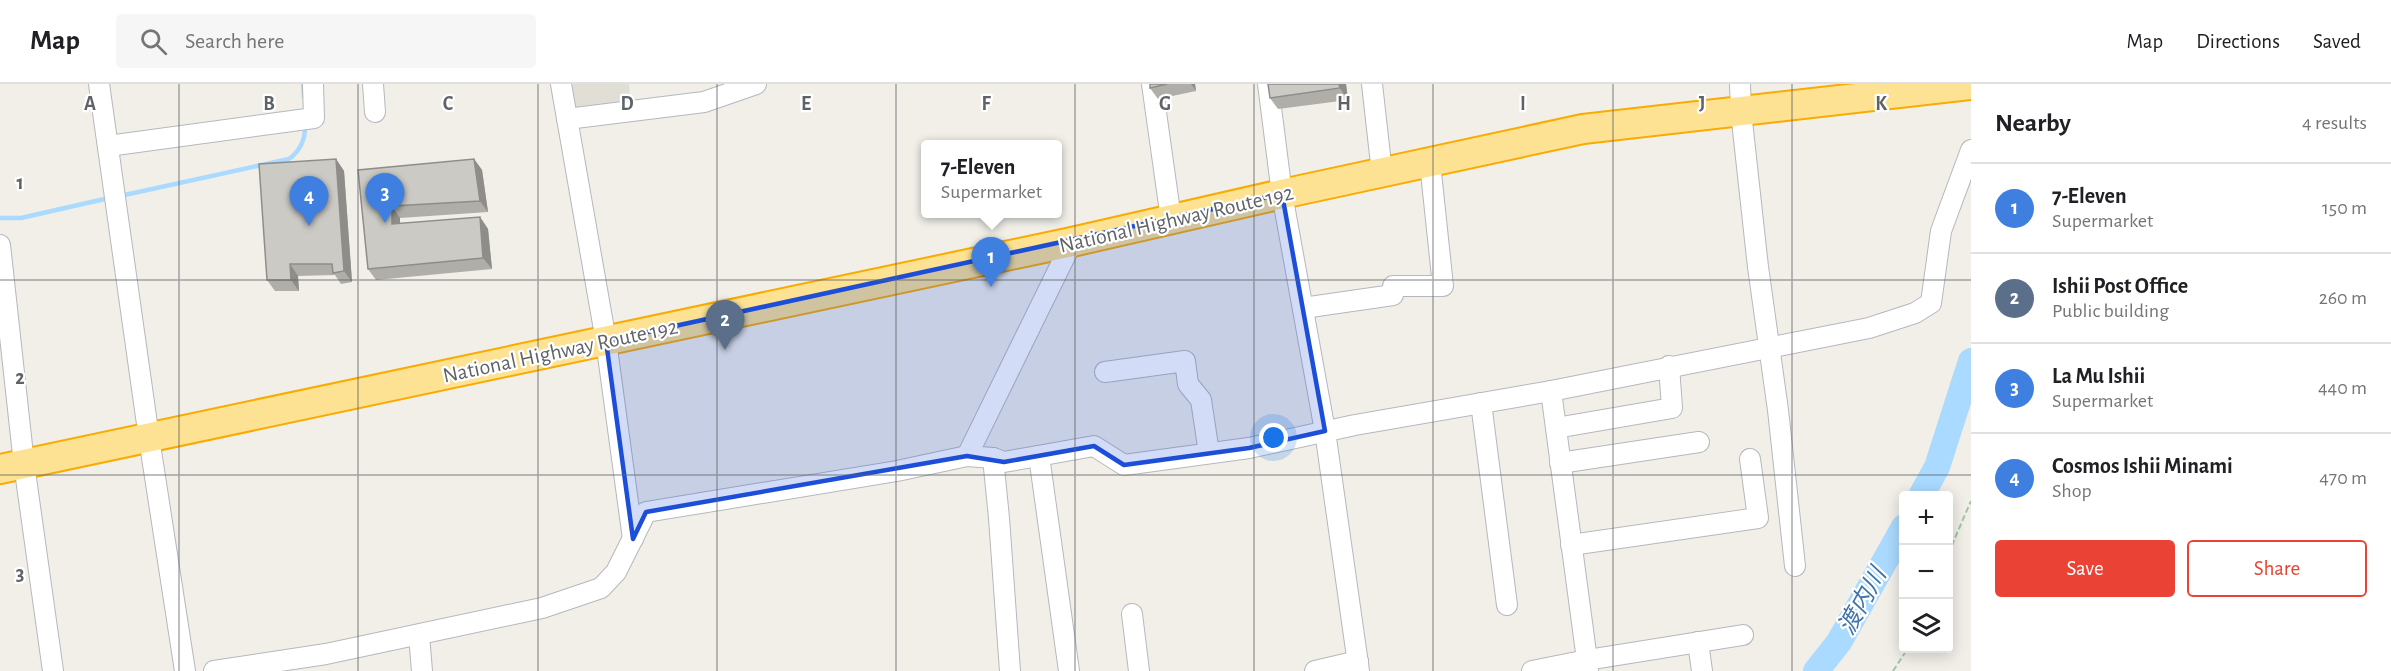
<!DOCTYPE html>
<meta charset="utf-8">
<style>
:root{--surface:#fff;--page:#f6f6f6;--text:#202124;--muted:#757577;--line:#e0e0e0;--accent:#ea4335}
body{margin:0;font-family:"Alegreya Sans","Noto Sans JP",sans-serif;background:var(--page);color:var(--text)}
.controls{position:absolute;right:18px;bottom:18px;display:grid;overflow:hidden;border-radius:6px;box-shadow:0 3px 15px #0003}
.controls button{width:54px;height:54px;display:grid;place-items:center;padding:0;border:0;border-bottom:2px solid var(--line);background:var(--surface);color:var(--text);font:30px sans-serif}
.you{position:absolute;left:1274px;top:354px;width:21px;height:21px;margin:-15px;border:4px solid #fff;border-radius:50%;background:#1a73e8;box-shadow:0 0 0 9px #1a73e833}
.badge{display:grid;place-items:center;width:39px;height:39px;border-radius:50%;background:var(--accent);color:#fff;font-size:20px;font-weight:700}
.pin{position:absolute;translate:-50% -50px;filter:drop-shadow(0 2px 3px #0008)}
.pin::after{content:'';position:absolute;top:32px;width:21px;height:18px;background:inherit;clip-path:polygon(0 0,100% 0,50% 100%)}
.popup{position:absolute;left:921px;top:56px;width:141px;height:78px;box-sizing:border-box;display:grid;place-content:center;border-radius:6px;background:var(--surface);filter:drop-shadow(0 2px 4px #0005);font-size:20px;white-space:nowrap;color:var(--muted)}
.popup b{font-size:22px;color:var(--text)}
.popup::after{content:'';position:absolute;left:50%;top:100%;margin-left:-12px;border:12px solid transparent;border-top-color:var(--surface)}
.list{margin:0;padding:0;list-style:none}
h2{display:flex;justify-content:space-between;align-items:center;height:78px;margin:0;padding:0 24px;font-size:26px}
h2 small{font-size:20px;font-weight:400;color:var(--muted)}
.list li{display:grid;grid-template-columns:39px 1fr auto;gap:18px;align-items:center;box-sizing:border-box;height:90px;padding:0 24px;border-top:2px solid var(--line)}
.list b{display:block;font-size:22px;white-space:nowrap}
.list p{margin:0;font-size:20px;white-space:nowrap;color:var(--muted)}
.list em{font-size:20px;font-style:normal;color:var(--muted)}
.actions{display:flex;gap:12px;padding:18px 24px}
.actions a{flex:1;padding:14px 0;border:2px solid var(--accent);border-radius:6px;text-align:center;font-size:21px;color:var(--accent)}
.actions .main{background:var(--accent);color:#fff}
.icon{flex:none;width:33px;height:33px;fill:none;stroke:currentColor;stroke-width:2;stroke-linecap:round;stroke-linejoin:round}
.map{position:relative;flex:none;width:1971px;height:587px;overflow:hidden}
header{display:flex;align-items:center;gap:36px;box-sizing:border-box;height:84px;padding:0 30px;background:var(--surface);border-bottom:2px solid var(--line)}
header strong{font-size:28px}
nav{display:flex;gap:33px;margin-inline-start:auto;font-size:21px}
.search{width:420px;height:54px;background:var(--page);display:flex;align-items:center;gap:15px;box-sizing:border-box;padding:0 21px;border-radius:6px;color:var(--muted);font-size:22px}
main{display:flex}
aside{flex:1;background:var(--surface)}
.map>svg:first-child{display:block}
.education{fill:#e1ded6}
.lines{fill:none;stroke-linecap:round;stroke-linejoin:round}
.stream{stroke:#aadaff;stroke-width:4.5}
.river{stroke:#aadaff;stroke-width:26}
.minor-casing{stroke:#b5b8bc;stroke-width:22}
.highway-casing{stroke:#f9ab00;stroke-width:32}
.path{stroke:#9cc7a9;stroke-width:2;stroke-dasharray:6 3;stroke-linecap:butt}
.minor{stroke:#fff;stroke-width:20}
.highway{stroke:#fde293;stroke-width:28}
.wall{fill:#afaea9}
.shaded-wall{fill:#8f8d8a}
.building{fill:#cccac5;stroke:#8f8d8a;stroke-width:1.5}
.marked{fill:#1d4ed8;fill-opacity:0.2;stroke:#1d4ed8;stroke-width:4.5;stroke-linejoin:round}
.grid{fill:none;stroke:#5f6368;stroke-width:1.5;stroke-opacity:0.55}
.labels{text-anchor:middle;stroke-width:4.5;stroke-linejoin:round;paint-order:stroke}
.street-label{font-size:22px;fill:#5f6368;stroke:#fff}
.water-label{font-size:24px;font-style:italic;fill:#4174aa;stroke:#fff}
.grid-label{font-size:20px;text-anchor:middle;font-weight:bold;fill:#5f6368;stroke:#fff;stroke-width:4.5;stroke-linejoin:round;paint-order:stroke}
</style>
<header>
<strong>Map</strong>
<div class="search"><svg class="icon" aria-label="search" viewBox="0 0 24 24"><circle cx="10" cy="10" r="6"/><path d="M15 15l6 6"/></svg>Search here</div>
<nav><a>Map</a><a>Directions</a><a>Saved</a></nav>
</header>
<main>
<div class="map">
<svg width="1971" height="587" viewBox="0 0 1971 587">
<rect width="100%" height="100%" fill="#f1efe8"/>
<path class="education" d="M567 0H629L631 23 573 30Z"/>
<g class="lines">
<g class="stream">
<path d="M303 0 304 13"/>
<path d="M120 112 289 75C301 66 306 55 305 39"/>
<path d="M0 134H21L109 114"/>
</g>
<g class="river">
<path d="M1921 412 1937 383 1971 277"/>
<path d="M1816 587 1839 558 1904 443"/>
</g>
<g class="minor-casing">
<g id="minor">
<path d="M99 0 149 354 185 587"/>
<path d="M373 0 375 28"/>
<path d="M561 0 606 257 633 455"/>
<path d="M1152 0 1171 135"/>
<path d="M1268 0 1282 110 1325 347 1359 587"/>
<path d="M1372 0 1382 89"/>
<path d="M1740 0 1741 28 1758 183 1778 326 1795 482"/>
<path d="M567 35 704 18 756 0"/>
<path d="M108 62 314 34 313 0"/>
<path d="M0 161 24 380 53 587"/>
<path d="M1303 224 1393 211V202H1443L1430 79"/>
<path d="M1105 288 1185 277 1188 300 1201 316 1209 369"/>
<path d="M1481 319 1507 521"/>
<path d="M1556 344 1672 324 1669 282"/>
<path d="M967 372 1072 158"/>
<path d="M1039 372 1069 587"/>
<path d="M993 374 999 434 1010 587"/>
<path d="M1560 379 1699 358"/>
<path d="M1571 461 1758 434 1750 375"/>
<path d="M1132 530 1139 587"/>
<path d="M419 551 422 587"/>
<path d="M1698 558 1702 587"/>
<path d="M214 587 326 570 542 524 601 504 616 488 646 428 897 387 967 372 993 374 1004 378 1094 362 1124 381 1249 364 1355 341 1551 307 1869 244 1915 229 1931 219 1941 147 1971 66"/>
<path d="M1315 587 1358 577"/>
<path d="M1532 587 1587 576 1551 307"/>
<path d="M1588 587 1587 576 1743 551"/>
</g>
</g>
<g class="highway-casing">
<path id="highway" d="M0 385 1072 158 1282 110 1583 45 1971 1"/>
</g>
<g class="path">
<path d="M1948 470 1971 417"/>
<path d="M1893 587 1908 564"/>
</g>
<use href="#minor" class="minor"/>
<use href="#highway" class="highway"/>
</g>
<g class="wall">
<path d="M1150 0H1195L1196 7 1158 15 1150 4Z"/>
<path d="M1346 0 1348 16 1278 25 1270 14Z"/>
<path d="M336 75 344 87 352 198 341 200 335 191 298 192 299 207H275L267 196Z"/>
<path d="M474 75 482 86 488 128 400 134V140L480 133 488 145 492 185 376 196 368 185 358 86Z"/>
</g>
<g class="shaded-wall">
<path d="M1191 0H1195L1196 7Z"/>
<path d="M1339 0H1346L1348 16 1340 4Z"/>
<path d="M336 75 344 87 352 198 344 187Z"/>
<path d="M474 75 482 86 488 128 480 117Z"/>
<path d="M392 122 400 134V152L392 140Z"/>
<path d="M480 133 488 145 492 185 483 174Z"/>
<path d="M290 180 298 192 299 207 291 196Z"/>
</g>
<g class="building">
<path d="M1150 0H1167L1150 4Z"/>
<path d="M1268 0H1339L1340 4 1270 14Z"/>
<path d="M336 75 344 187 333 189 332 180H290L291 196H267L259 80Z"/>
<path d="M474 75 480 117 392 122V140L480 133 483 174 368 185 358 86Z"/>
</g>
<path class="marked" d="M1282 110 1325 347 1249 364 1124 381 1094 362 1004 378 967 372 646 428 633 455 606 257Z"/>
<path class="grid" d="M179 0V587M358 0V587M538 0V587M717 0V587M896 0V587M1075 0V587M1254 0V587M1433 0V587M1613 0V587M1792 0V587M0 196H1971M0 391H1971"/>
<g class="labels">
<g class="street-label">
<text transform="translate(1176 134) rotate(-13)" y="8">National Highway Route 192</text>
<text transform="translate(560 266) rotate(-12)" y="8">National Highway Route 192</text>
</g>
<g class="water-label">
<text transform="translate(1862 517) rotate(-61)" y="8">渡内川</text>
</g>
</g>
<g class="grid-label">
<text x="90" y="26">A</text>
<text x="269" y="26">B</text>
<text x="448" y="26">C</text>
<text x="627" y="26">D</text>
<text x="806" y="26">E</text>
<text x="986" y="26">F</text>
<text x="1165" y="26">G</text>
<text x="1344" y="26">H</text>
<text x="1523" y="26">I</text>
<text x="1702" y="26">J</text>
<text x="1881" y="26">K</text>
<text x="20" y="105">1</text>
<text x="20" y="300">2</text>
<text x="20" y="496">3</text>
</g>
</svg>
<div class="controls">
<button>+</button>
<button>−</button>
<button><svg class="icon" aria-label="layers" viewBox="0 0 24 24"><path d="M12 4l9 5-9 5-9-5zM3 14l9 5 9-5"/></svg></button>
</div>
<div class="you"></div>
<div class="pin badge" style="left:991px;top:203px;background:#3f7fe0">1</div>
<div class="popup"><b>7-Eleven</b>Supermarket</div>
<div class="pin badge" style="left:725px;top:266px;background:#5c6f8a">2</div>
<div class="pin badge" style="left:385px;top:139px;background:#3f7fe0">3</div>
<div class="pin badge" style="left:309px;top:142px;background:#3f7fe0">4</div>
</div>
<aside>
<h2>Nearby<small>4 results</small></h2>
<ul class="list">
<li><span class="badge" style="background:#3f7fe0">1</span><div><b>7-Eleven</b><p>Supermarket</p></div><em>150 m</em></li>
<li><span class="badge" style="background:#5c6f8a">2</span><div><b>Ishii Post Office</b><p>Public building</p></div><em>260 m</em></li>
<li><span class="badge" style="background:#3f7fe0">3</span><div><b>La Mu Ishii</b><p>Supermarket</p></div><em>440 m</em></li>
<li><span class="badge" style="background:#3f7fe0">4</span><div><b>Cosmos Ishii Minami</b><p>Shop</p></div><em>470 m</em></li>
</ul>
<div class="actions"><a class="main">Save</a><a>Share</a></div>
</aside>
</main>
